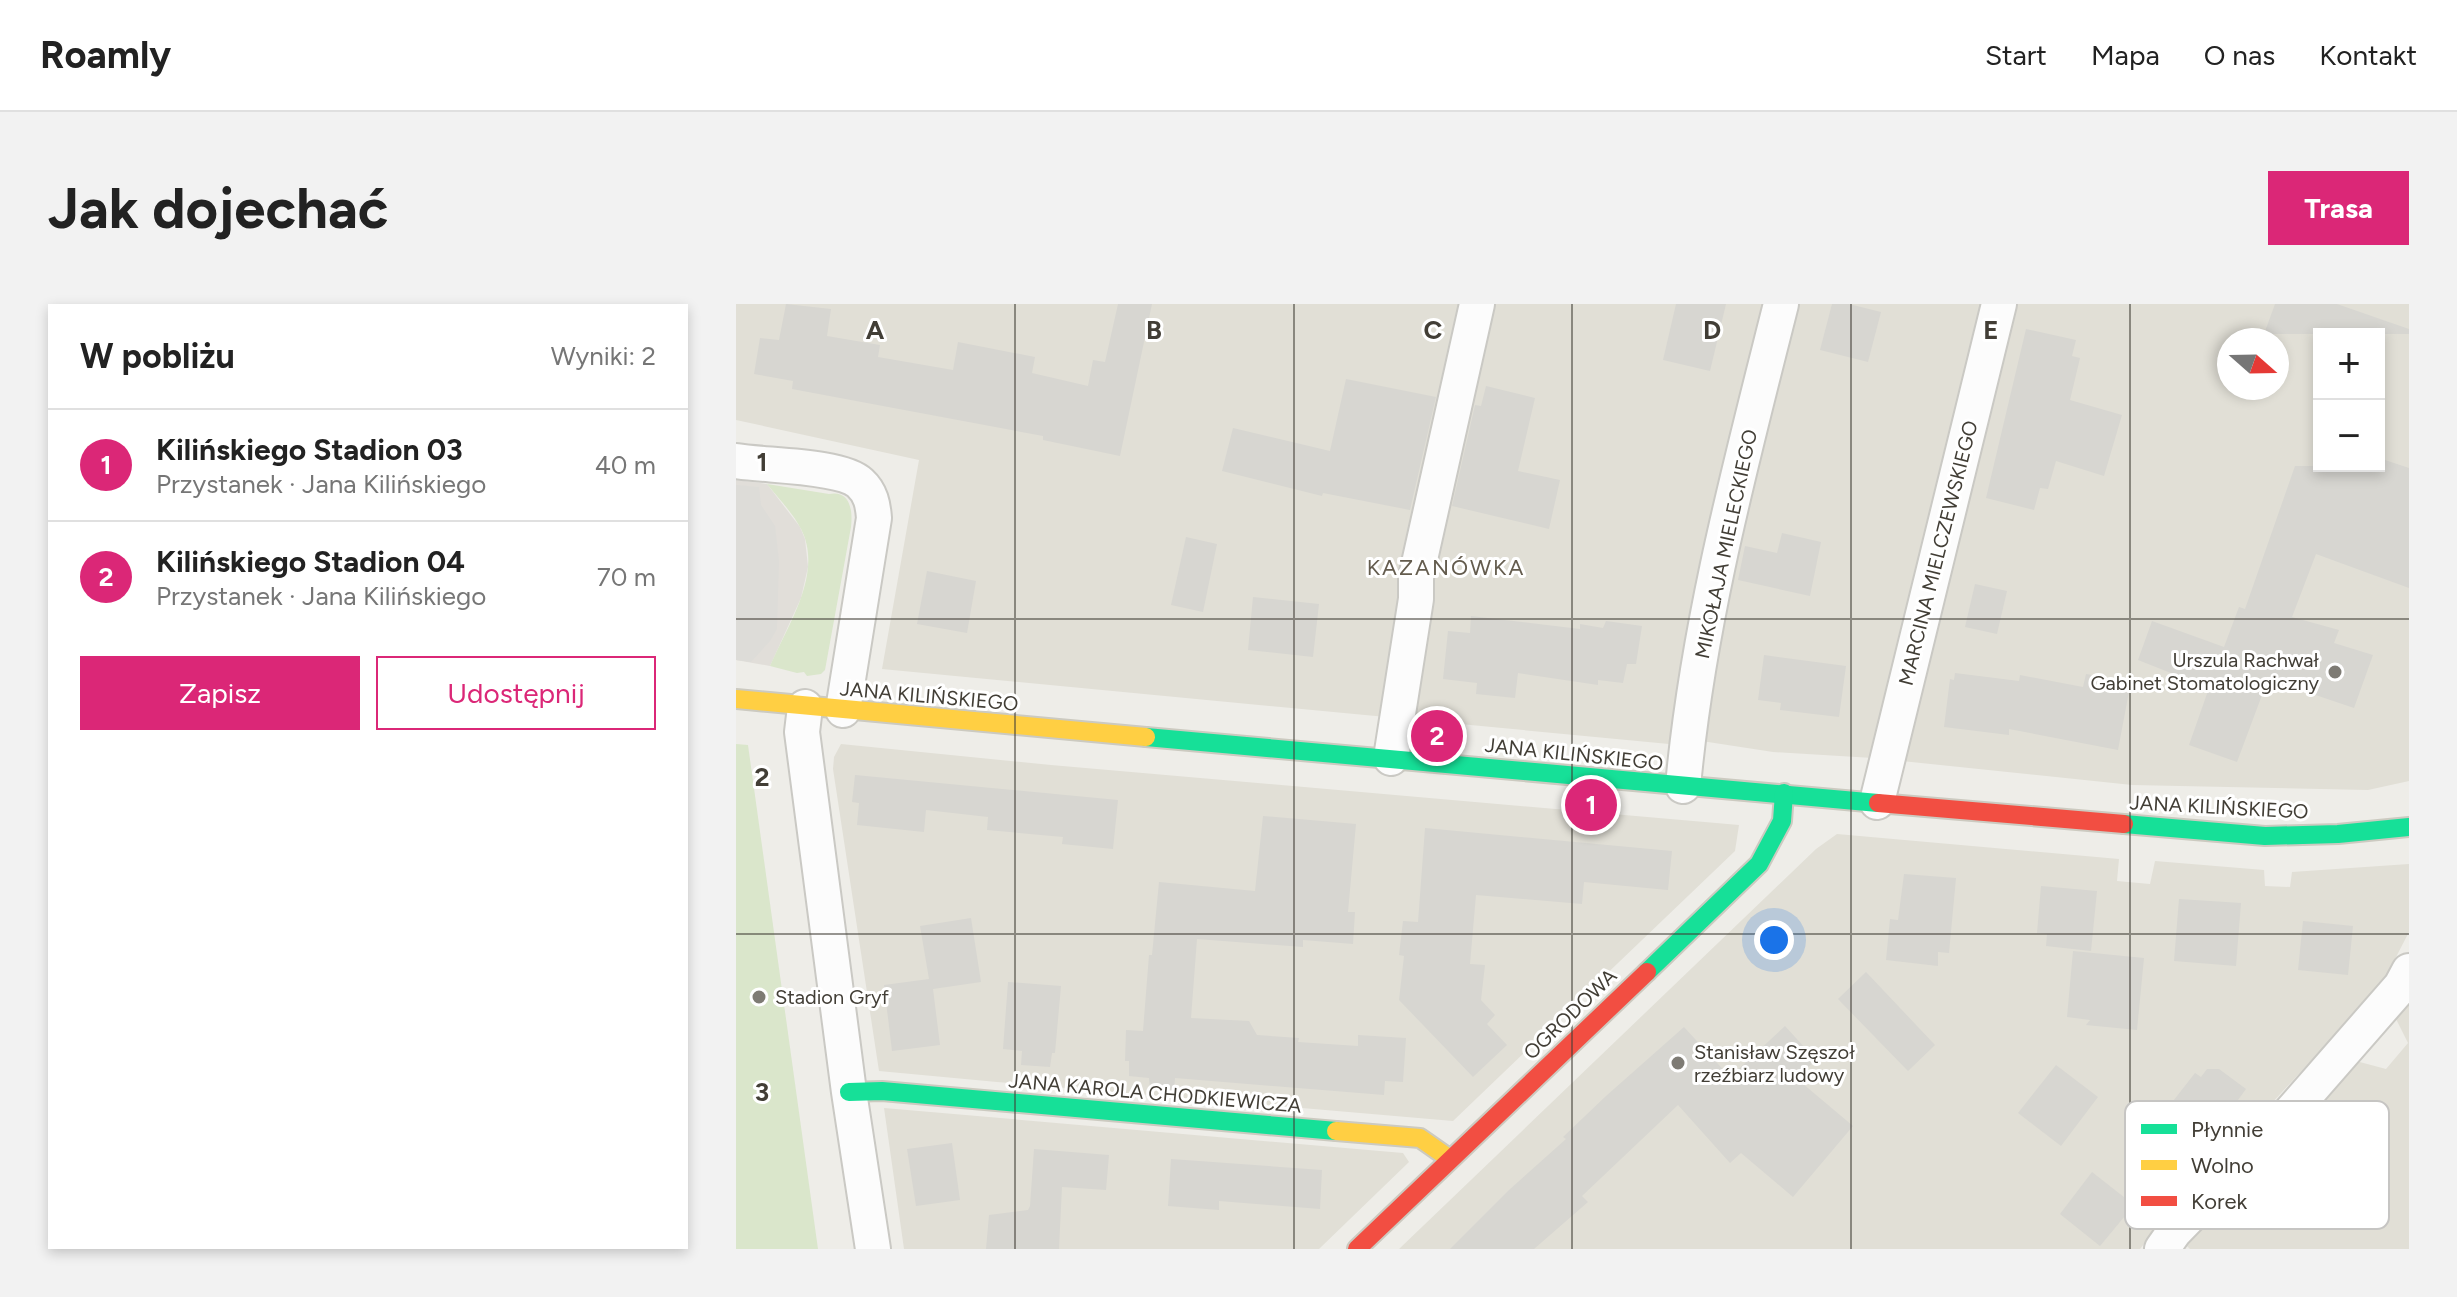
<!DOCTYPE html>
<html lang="pl">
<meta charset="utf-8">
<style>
:root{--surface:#fff;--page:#f2f2f2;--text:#222;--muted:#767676;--line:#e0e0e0;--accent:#db2777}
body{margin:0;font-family:Figtree,sans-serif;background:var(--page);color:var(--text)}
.controls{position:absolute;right:24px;top:24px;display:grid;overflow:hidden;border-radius:0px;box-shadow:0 4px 12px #0003}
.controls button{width:72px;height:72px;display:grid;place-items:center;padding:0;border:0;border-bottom:2px solid var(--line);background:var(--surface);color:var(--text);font:40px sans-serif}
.compass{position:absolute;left:1481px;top:24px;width:72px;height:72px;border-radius:50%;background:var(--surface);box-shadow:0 4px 12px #0003;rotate:110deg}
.you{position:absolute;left:1038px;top:636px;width:28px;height:28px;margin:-20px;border:6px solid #fff;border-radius:50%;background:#1a73e8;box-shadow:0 0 0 12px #1a73e833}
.badge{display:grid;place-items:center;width:52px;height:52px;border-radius:50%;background:var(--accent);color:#fff;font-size:26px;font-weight:700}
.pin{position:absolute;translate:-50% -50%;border:4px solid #fff;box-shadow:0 2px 8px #0006}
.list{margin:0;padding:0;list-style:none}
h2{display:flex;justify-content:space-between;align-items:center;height:104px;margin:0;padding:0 32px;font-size:34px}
h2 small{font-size:26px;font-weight:400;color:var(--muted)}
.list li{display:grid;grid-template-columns:52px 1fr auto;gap:24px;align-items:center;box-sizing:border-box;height:112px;padding:0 32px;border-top:2px solid var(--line)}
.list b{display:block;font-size:30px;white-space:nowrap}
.list p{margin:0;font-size:26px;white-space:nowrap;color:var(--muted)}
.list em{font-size:26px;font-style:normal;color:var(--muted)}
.actions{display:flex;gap:16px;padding:24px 32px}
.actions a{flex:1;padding:18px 0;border:2px solid var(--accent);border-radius:0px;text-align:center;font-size:28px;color:var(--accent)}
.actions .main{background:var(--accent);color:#fff}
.map{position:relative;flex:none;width:1673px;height:945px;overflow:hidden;border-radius:0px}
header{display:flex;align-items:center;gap:48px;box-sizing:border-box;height:112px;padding:0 40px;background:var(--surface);border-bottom:2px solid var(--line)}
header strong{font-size:38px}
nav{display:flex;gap:44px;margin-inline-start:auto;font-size:28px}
.intro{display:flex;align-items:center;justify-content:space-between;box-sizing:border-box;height:192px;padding:0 48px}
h1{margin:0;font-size:56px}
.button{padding:20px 36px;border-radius:0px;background:var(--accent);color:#fff;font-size:28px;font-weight:700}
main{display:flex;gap:48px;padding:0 48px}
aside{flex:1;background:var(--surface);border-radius:0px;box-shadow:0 4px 12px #0003}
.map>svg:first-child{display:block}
.residential{fill:#e1dfd6;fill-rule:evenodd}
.industrial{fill:#e1ded9}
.green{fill:#dae6cb}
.parking{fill:#dddcd8}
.building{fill:#d7d6d1}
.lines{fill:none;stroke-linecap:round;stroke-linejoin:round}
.street-casing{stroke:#cac9c4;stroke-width:38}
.fast-casing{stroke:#cccac0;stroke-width:22}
.slow-casing{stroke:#cccac0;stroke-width:22}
.jam-casing{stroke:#cccac0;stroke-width:22}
.street{stroke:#fcfcfc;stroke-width:34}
.fast{stroke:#16e098;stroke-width:18}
.slow{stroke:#ffcf43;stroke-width:18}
.jam{stroke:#f24e42;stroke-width:18}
.grid{fill:none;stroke:#423e36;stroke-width:2;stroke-opacity:0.55}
.poi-dot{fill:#7e7b74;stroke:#fff;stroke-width:3}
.labels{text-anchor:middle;stroke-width:6;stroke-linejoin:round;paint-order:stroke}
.street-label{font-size:20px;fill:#423e36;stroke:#fff}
.poi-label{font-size:20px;fill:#423e36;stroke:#fff;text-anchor:start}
.neighbourhood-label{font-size:22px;letter-spacing:2px;fill:#645c4e;stroke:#fff}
.key{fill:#fff;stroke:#c6c5c3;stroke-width:2}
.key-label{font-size:22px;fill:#423e36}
.grid-label{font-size:26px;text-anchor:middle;font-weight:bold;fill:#423e36;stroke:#fff;stroke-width:6;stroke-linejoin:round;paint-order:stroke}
</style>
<header>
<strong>Roamly</strong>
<nav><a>Start</a><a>Mapa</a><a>O nas</a><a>Kontakt</a></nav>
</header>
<div class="intro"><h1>Jak dojechać</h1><a class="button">Trasa</a></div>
<main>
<aside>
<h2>W pobliżu<small>Wyniki: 2</small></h2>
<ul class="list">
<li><span class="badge">1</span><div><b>Kilińskiego Stadion 03</b><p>Przystanek · Jana Kilińskiego</p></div><em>40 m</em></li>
<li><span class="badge">2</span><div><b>Kilińskiego Stadion 04</b><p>Przystanek · Jana Kilińskiego</p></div><em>70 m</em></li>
</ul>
<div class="actions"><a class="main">Zapisz</a><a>Udostępnij</a></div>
</aside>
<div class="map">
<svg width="1673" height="945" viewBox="0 0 1673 945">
<rect width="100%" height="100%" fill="#eeede8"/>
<g class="residential">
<path d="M0 0H1673V477L1632 486 1396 481 1137 454 1037 448 972 438 933 440 146 365 183 156 0 116ZM1583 30H1643V162H1583ZM1493 36H1541V84H1493Z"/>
<path d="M105 440 315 461 1003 521 999 547 717 817 261 778 143 767 97 465 98 453Z"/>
<path d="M1101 530 1383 555 1381 577 1414 580 1419 557 1528 566 1529 582 1554 583 1556 568 1673 560V628L1646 680 1422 922 1404 945H663L1080 545Z"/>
<path d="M1673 696V945H1454L1448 939 1620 757 1650 765 1672 739 1659 713Z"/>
<path d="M148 804 667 849 673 858 583 945H168Z"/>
</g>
<path class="industrial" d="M0 176 31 180 64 223 69 235 72 263 65 294 34 362 0 356Z"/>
<g class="green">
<path d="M31 180 93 190C114 186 117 206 115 223L89 366 85 370 71 372 68 368 61 369 34 362C51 322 88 269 65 225 57 209 42 194 31 180Z"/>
<path d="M0 440 12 441 82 945H0Z"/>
</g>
<path class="parking" d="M0 181 23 183 25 201 39 222 43 257 41 325 34 337 15 358 0 356Z"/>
<g class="building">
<path d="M50 0 95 5 91 32 144 41 142 53 217 66 222 38 299 53 296 69 352 82 357 56 369 58 382 0H416L384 152 307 136V132L56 85 57 77 18 70 24 34 43 36Z"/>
<path d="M940 0H990L974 67 927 56Z"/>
<path d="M1096 0H1113L1145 8 1132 58 1084 46Z"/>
<path d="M1539 0H1601L1673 25V30H1528Z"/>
<path d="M1290 25 1340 36 1336 52 1344 54 1334 96 1386 111 1368 172 1320 157 1312 185 1304 184 1298 206 1250 194Z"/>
<path d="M610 75 700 93 674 206 587 189 586 192 486 167 497 124 594 147Z"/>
<path d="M750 82 799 94 782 167 824 176 813 225 716 202 739 101 745 102Z"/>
<path d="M1643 154 1673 164V284L1580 250 1556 313 1603 326 1598 339 1637 351 1618 404 1532 375 1501 458 1453 441 1473 384 1402 356 1416 317 1488 343 1503 303 1509 305 1559 162H1643Z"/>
<path d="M1046 229 1085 238 1074 292 1002 276 1009 242 1041 249Z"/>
<path d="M450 233 481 240 467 308 435 301Z"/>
<path d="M191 267 240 277 231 329 181 320Z"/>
<path d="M1239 280 1271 287 1261 330 1229 323Z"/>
<path d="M517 293 583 300 577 353 512 346Z"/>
<path d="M735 312 844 325V320L867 324 870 317 906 322 900 360H891L887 379 862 376V381L782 369 779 394 740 390 741 379 707 375 712 327 734 329Z"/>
<path d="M1028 351 1110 362 1103 413 1044 406 1045 399 1022 396Z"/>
<path d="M1219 369 1283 377 1284 371 1347 383 1350 370 1395 377 1382 446 1273 425V431L1208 423 1214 375 1218 376Z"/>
<path d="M119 471 382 496 377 545 326 540 327 533 251 526 252 513 190 506 188 528 121 521 123 499 116 498Z"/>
<path d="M527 512 620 520 612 608H619L617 640 567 636V643L461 635 455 714 513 717 521 731 563 734 562 738 622 742V731L670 734 667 778 649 777 648 791 439 774 438 787 414 785 413 774 393 772V757H389L390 726 407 727 413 651H416L423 578 519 587Z"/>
<path d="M689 524 936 547 932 586 848 578 846 600 740 591 734 660 749 661 745 696 759 711 751 720 771 741 737 773 663 696 668 652 663 651 667 617 682 618Z"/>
<path d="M1168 570 1220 574 1213 649 1202 648V662L1150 656 1154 615 1162 616Z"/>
<path d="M1305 582 1361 587 1355 647 1310 642 1311 630 1301 629Z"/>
<path d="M1443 595 1505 599 1500 662 1438 657Z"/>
<path d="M235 614 245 678 197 685 204 741 156 747 148 681 193 675 184 622Z"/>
<path d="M1567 617 1617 622 1612 671 1562 666Z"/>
<path d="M1337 647 1408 654 1401 726 1350 721 1354 716 1331 713Z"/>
<path d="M1130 668 1199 741 1172 767 1102 695Z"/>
<path d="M272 678 325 682 319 749H316L314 763 285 761 286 747 267 745Z"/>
<path d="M1049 722 1080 756 1060 774 1117 822 1057 893 1005 849 994 859 942 801 846 892 852 898 798 945H714L773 886 830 835 827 833 870 792 948 723 994 773Z"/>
<path d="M1320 761 1362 793 1325 842 1282 809Z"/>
<path d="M1471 765H1483L1510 785 1499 800 1501 801 1461 852 1420 819 1459 769 1465 773Z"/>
<path d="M216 839 224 896 180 902 171 845Z"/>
<path d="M298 845 373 851 370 886 326 883 323 945H250L253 911 292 906 294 902Z"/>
<path d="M435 855 586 866 584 905 483 897V906L432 902Z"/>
<path d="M1356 868 1398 901 1364 942 1324 910Z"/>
</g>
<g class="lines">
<g class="street-casing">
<g id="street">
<path d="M0 157C29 162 105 161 124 179 135 189 137 201 138 214L107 406"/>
<path d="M69 403 66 428 113 788 137 945"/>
<path d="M655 454 680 295V273L741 0"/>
<path d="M947 482C962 318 1005 159 1045 0"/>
<path d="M1141 498 1263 0"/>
<path d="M1426 945 1438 928 1554 809 1665 682 1673 667"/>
</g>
</g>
<g class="fast-casing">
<g id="fast">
<path d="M410 433 1142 499"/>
<path d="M1388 520 1529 532 1602 530 1673 523"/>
<path d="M911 668 1023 560 1046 517 1048 489"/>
<path d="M113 788 146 787 600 827"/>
</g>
</g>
<g class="slow-casing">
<g id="slow">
<path d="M0 395 410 433"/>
<path d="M600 827 684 834 714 855"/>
</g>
</g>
<g class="jam-casing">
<g id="jam">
<path d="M1142 499 1388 520"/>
<path d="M621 945 911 668"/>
</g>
</g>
<use href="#street" class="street"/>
<use href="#fast" class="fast"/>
<use href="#slow" class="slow"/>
<use href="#jam" class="jam"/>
</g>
<path class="grid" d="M279 0V945M558 0V945M836 0V945M1115 0V945M1394 0V945M0 315H1673M0 630H1673"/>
<g class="poi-dot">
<circle cx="1599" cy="368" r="8"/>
<circle cx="23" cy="693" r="8"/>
<circle cx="942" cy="759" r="8"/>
</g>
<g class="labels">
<g class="street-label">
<text transform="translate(990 240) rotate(-78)" y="7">MIKOŁAJA MIELECKIEGO</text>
<text transform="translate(1202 249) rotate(-76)" y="7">MARCINA MIELCZEWSKIEGO</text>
<text transform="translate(193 392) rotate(5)" y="7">JANA KILIŃSKIEGO</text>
<text transform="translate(838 450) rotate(6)" y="7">JANA KILIŃSKIEGO</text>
<text transform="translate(1483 503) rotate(3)" y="7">JANA KILIŃSKIEGO</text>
<text transform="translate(834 710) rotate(-44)" y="7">OGRODOWA</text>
<text transform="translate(419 789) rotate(5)" y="7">JANA KAROLA CHODKIEWICZA</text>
</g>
<g class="poi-label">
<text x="1583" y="363" text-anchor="end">Urszula Rachwał<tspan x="1583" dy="23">Gabinet Stomatologiczny</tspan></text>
<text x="39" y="700">Stadion Gryf</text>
<text x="958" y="755">Stanisław Szęszoł<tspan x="958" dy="23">rzeźbiarz ludowy</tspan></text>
</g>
<g class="neighbourhood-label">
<text x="710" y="271">KAZANÓWKA</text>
</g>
</g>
<rect x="1389" y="797" width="264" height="128" rx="12" class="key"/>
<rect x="1405" y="820" width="36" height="10" fill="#16e098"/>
<rect x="1405" y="856" width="36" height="10" fill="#ffcf43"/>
<rect x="1405" y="892" width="36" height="10" fill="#f24e42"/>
<g class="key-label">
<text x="1455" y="833">Płynnie</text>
<text x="1455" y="869">Wolno</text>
<text x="1455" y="905">Korek</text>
</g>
<g class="grid-label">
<text x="139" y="35">A</text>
<text x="418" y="35">B</text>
<text x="697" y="35">C</text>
<text x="976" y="35">D</text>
<text x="1255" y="35">E</text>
<text x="26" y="167">1</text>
<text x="26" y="482">2</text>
<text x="26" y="797">3</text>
</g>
</svg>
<div class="controls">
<button>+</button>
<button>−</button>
</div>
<svg class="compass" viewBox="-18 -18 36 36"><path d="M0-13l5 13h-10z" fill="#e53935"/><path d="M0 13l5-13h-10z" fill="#767676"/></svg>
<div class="you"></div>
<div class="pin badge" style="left:855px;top:501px">1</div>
<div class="pin badge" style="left:701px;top:432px">2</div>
</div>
</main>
